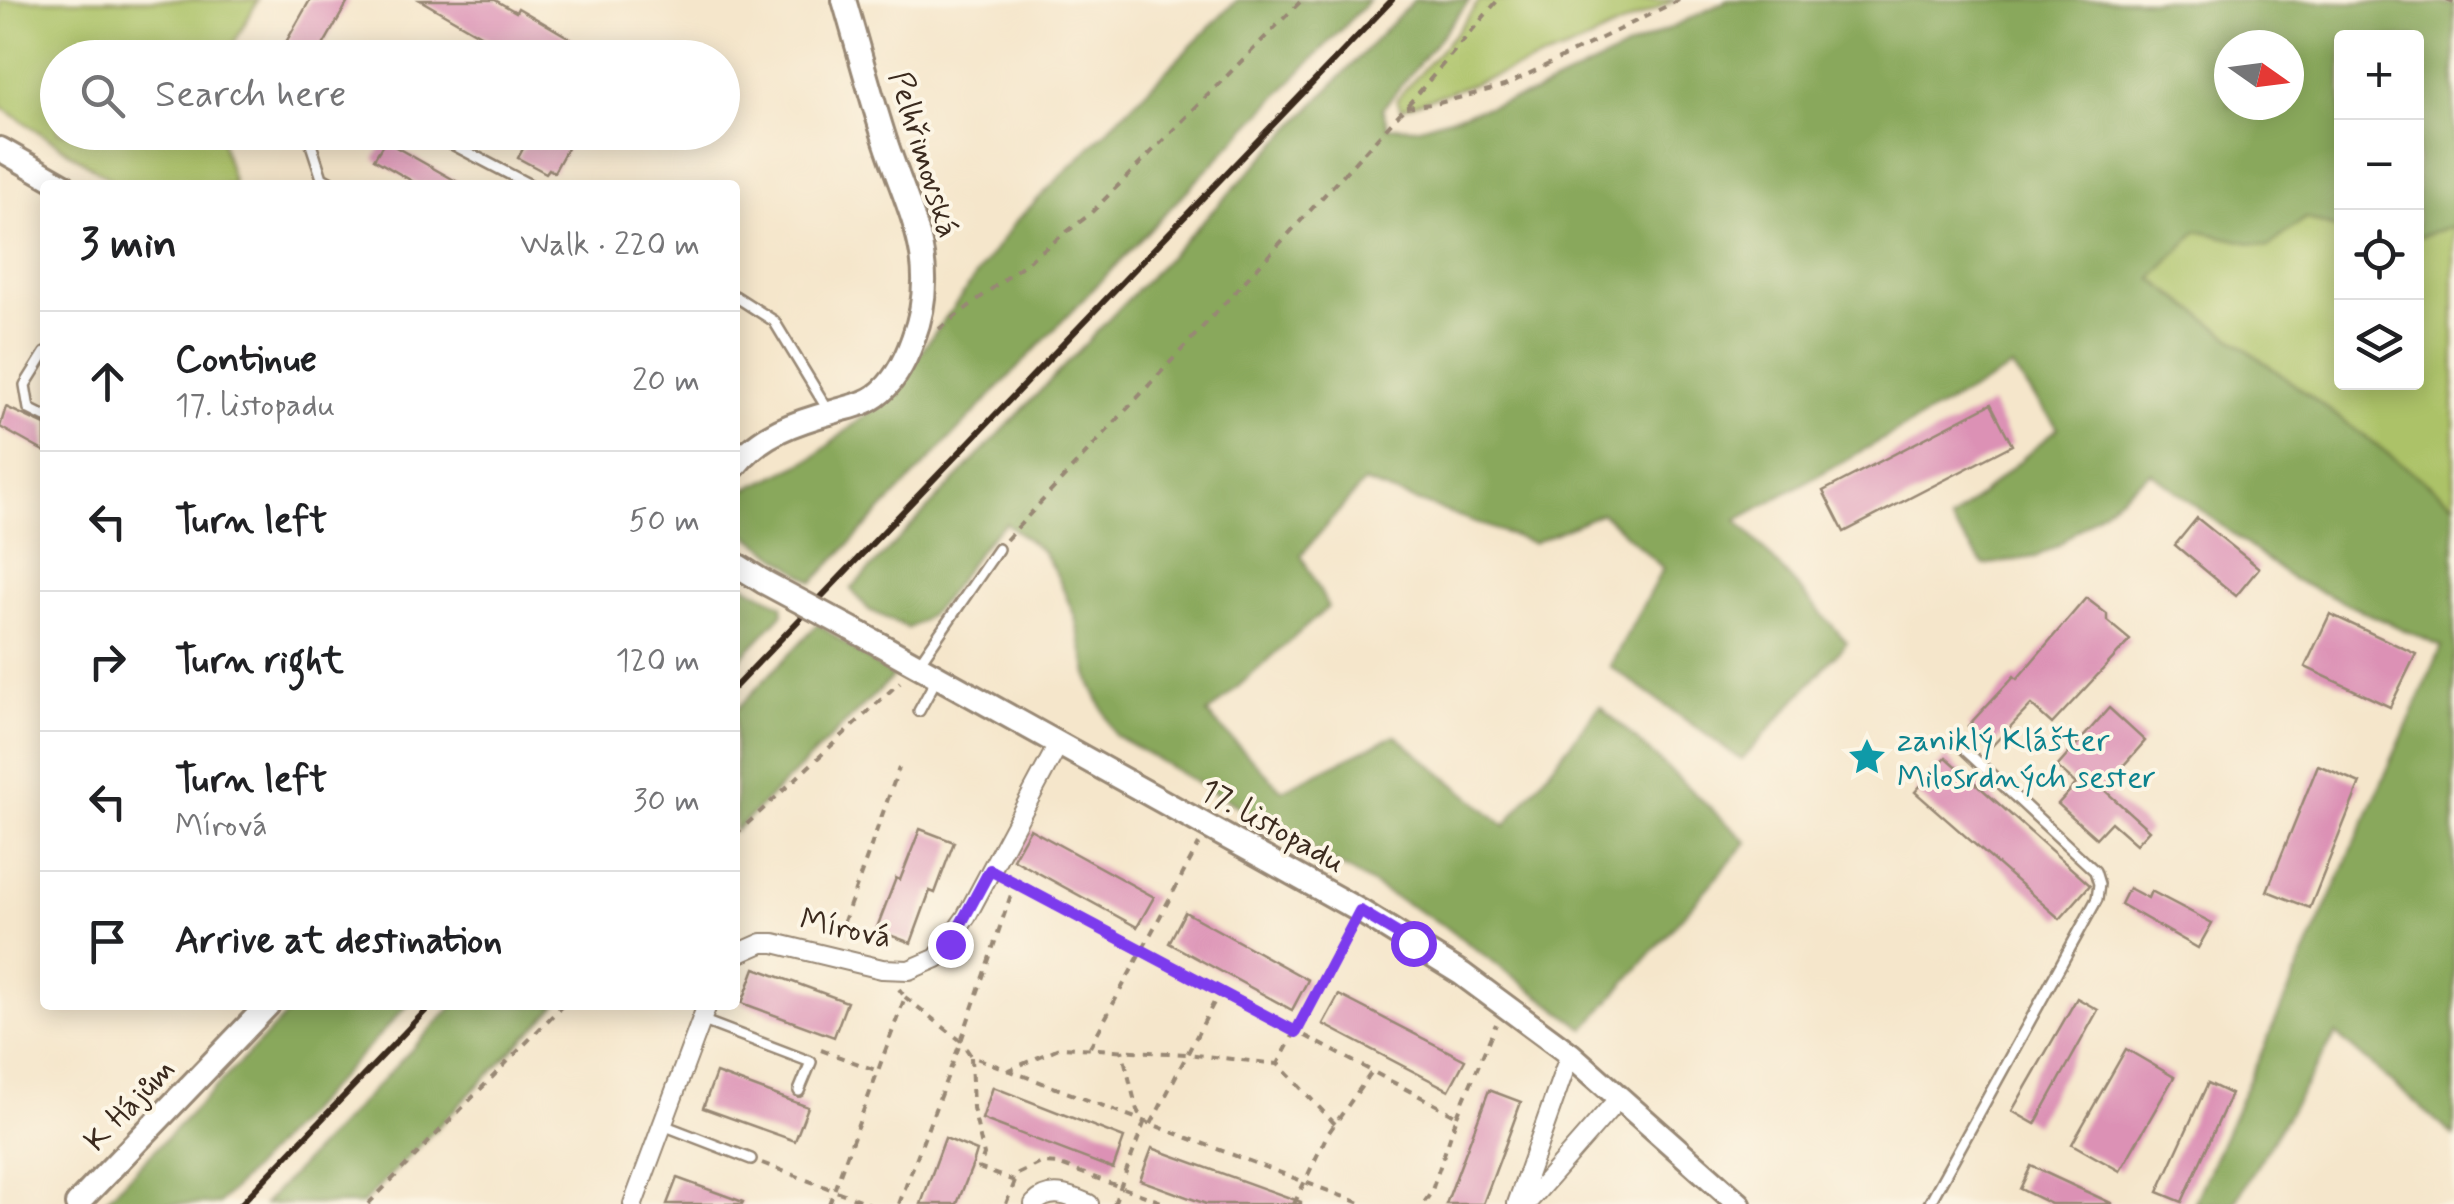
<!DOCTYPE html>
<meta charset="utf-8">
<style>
:root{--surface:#fff;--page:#f2f2f2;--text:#202124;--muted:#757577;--line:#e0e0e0}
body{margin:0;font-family:Mynerve,sans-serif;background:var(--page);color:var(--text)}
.controls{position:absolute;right:30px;top:30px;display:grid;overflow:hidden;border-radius:10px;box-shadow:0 5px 25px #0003}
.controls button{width:90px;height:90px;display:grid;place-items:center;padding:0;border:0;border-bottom:2px solid var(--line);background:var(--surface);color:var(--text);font:50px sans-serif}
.compass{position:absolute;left:2214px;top:30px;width:90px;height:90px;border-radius:50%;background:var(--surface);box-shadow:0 5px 25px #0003;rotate:104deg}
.stop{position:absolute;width:30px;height:30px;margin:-22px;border:8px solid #7c3aed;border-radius:50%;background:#fff}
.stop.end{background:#7c3aed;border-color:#fff;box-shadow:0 2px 10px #0008}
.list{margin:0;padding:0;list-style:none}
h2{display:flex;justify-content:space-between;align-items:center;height:130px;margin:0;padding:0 40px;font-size:42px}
h2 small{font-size:32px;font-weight:400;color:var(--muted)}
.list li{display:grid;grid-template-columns:65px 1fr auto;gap:30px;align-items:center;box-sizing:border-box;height:140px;padding:0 40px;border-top:2px solid var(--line)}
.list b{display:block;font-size:38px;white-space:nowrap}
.list p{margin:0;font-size:32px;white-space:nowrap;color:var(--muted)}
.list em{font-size:32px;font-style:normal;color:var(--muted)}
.icon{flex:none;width:55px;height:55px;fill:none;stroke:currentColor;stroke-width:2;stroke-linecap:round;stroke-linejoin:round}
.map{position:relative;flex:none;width:2454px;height:1204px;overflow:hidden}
.search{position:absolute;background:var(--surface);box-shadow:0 5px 25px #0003;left:40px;top:40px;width:700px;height:110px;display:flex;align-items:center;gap:25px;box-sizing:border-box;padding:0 35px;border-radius:55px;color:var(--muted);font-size:38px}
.panel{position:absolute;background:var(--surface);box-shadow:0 5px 25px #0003;left:40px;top:180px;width:700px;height:830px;border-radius:10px}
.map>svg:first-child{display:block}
.green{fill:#acc267;stroke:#747642;stroke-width:2.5}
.forest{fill:#89a85c;stroke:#62693d;stroke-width:2.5;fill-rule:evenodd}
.building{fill:#dc91b5}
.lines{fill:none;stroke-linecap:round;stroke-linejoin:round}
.service-casing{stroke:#988874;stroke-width:14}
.minor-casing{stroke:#988874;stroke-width:22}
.tertiary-casing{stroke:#988874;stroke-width:28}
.path{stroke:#988874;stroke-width:4;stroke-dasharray:8 8;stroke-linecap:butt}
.service{stroke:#fff;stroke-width:9}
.minor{stroke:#fff;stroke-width:18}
.tertiary{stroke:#fff;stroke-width:22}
.rail{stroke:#3b2a1e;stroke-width:6}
.tertiary-bridge-casing{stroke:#988874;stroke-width:28;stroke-linecap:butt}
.tertiary-bridge{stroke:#fff;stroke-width:22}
.route{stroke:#7c3aed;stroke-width:12}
.labels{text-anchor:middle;stroke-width:8;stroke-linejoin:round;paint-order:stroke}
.street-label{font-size:32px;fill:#3b2a1e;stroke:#fcf5e5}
.culture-label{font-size:32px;fill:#0d838f;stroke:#fcf5e5;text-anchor:start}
</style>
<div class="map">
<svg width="2454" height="1204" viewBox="0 0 2454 1204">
<rect width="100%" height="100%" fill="#fcf5e5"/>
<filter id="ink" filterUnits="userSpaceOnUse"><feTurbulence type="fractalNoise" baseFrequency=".01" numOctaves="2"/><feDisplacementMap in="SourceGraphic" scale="20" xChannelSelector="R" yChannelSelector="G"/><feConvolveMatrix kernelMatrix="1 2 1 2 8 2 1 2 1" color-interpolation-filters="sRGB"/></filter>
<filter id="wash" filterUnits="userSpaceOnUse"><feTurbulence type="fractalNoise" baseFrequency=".0048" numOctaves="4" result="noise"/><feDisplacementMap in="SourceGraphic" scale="40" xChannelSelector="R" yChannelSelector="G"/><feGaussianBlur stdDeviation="2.25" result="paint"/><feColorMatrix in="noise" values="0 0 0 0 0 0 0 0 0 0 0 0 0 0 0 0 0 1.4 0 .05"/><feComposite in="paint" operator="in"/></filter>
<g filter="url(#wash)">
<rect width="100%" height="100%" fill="#f5e6cb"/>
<g class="green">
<path d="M0 0H258L226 57 58 58V132L219 133 234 185H119L0 106Z"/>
<path d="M1480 0H1675L1568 50 1401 109 1397 100 1400 95 1458 30Z"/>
<path d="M2306 218 2341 230 2342 382H2416L2417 237 2454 226V503L2152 279 2197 231 2268 246Z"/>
</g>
<g class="forest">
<path d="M1237 0H1369L813 582 736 527 745 490 813 458 889 396 1015 222Z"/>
<path d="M1414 0H1470L1382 109 1388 127 1416 128 1535 93 1728 0H2214L2454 4V226L2417 237 2416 38H2342L2341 230 2306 218 2268 247 2197 231 2152 279 2454 503V1136L2336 1034 2234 1204H2194L2442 647 2292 579 2151 472 2057 546 2035 557 1984 565 1950 521 2058 428 2012 368 1737 520 1847 642 1742 760 1610 666 1663 568 1602 513 1533 543 1364 482 1301 555 1328 607 1207 714 1282 790 1395 735 1505 826 1600 706 1747 842 1585 1029 1446 927 1115 735 1090 682 1075 617 1057 575 1043 552 1006 523C966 553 949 612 908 628L869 610 851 589ZM2229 45H2289V105H2229Z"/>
<path d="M735 580 782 605 783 613 735 664Z"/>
<path d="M818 624 893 677 735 831V711Z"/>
<path d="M296 1005H408L219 1204H102Z"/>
<path d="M454 1005H557L362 1204H264Z"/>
</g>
<g id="blocks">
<g class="building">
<path d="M310 0H349L316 58H277Z"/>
<path d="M420 0H495L516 12 518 8 604 58H520Z"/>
<path d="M532 132H576L554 172 549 169 546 173 518 158Z"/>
<path d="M385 141 463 185H419L374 159Z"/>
<path d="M1991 404 2012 445 1844 532 1823 491Z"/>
<path d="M6 407 45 425V452L0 427Z"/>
<path d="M2197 518 2259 568 2236 596 2175 545Z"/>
<path d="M2086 598 2107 614V621L2130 640 2052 724 2031 705 1991 747 1968 726 2014 676 2017 679Z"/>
<path d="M2330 614 2416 654 2390 707 2305 667Z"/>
<path d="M2109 708 2145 741 2103 789 2149 830 2136 844 2111 822 2096 838 2058 804 2076 784 2057 767Z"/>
<path d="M1946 757 2090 885 2060 919 1915 792Z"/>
<path d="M2318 765 2360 783 2310 908 2267 891Z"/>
<path d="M920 829 954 842 935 893 930 891 911 943 876 930 896 878 900 880Z"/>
<path d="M1030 829 1154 897 1137 927 1013 859Z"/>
<path d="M2129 888 2148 898 2151 891 2212 923 2198 948 2121 904Z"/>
<path d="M1185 912 1308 980 1292 1010 1169 943Z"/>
<path d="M755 968 847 1002 834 1037 742 1003Z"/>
<path d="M1339 995 1465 1060 1449 1090 1323 1024Z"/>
<path d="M2077 998 2098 1010 2035 1124 2012 1111Z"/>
<path d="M2126 1049 2174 1077 2120 1171 2072 1144Z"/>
<path d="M716 1073 808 1107 795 1141 703 1108Z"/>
<path d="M2208 1083 2231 1094 2182 1202 2158 1192Z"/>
<path d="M993 1087 1124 1138 1113 1169 982 1119Z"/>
<path d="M1489 1090 1521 1102 1506 1143 1483 1204H1446Z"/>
<path d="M945 1138 977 1151 973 1164 957 1204H921Z"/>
<path d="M1152 1148 1301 1202V1204H1206L1140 1180Z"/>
<path d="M2031 1166 2059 1179 2113 1204H2051L2020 1189Z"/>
<path d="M677 1178 743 1202 742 1204H667Z"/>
</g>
</g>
</g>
<g filter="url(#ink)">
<use href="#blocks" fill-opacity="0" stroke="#988874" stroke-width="2.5"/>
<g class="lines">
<g class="service-casing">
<g id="service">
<path d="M307 132 322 178 335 185"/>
<path d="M429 132 530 185"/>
<path d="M735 296 774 321 828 410"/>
<path d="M45 353 25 385 29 409 45 417"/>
<path d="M920 662 998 549"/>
<path d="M919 711 937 678"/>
<path d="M701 1020 811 1062 799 1091"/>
<path d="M663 1125 751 1159"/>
<path d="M1929 1204 2097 899 2099 884 2095 871 1965 750"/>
</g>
</g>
<g class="minor-casing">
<g id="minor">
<path d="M735 955 762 943H774L882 969 909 970 937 958 966 917 1059 743"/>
<path d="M633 1204 707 1005"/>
<path d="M1034 1204C1050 1187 1070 1196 1089 1204"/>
<path d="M1517 1204 1570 1054"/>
<path d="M1526 1204 1619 1098"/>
</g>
</g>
<g class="tertiary-casing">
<g id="tertiary">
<path d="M0 149 63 185"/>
<path d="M735 466C760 434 796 422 833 412 848 407 864 405 876 396 894 383 906 359 913 339 942 263 908 211 885 140 870 94 858 47 844 0"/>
<path d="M735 564 764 582"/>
<path d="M861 634 1360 911 1462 974 1570 1054 1739 1204"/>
<path d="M77 1204 268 1005"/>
</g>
</g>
<g class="path">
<path d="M2446 0 2454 3"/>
<path d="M1406 107 1439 103 1504 86 1679 0"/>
<path d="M939 329 1089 215 1302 0"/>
<path d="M1006 540 1414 98 1498 0"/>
<path d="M735 835 900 682"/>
<path d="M1008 879 1457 1116 1431 1193 1423 1204"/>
<path d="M838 938 899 768"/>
<path d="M905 997 961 1041 971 1056 1363 1204"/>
<path d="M1090 1047 1199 844"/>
<path d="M821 1050 878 1071"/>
<path d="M971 1057 973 1108 984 1155 979 1168 1014 1181"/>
<path d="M1007 1071 1061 1047 1186 1054 1278 1064"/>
<path d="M1457 1116 1496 1024"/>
<path d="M1151 1124 1220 991"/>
<path d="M1335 1124 1278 1064 1350 928"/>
<path d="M762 1163 870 1204"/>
<path d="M368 1204 563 1005"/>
<path d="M829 1204 905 997 899 989"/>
<path d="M899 1204 961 1041 1015 883"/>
<path d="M1006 1204 1018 1174 1041 1163 1058 1164 1167 1204"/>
<path d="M1114 1204 1144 1123 1137 1110 1122 1050"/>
<path d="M1294 1204 1327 1135 1371 1073"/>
</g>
<use href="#service" class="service"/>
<use href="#minor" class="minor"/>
<use href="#tertiary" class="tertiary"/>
<g class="rail">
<path d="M735 687 1392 0"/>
<path d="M241 1204 431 1005"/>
</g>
<g class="tertiary-bridge-casing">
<path id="tertiary-bridge" d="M764 582 861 634"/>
</g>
<use href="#tertiary-bridge" class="tertiary-bridge"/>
</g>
</g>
<g class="lines" filter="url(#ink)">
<path class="route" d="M950 944 990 870 1296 1032 1360 911 1413 943"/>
</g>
<defs>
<g id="sight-bare" transform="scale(3)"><path d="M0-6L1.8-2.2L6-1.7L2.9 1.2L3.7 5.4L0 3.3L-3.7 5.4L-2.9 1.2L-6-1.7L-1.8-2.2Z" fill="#0f9aa8" stroke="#fcf5e5" stroke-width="2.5" paint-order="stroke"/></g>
</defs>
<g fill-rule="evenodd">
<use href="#sight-bare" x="1867" y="757"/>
</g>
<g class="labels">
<g class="street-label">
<text transform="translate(925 154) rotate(73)" y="11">Pelhřimovská</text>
<text transform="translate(1273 825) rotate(29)" y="11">17. listopadu</text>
<text transform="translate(846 927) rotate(12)" y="11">Mírová</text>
<text transform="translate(129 1104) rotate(-46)" y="11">K Hájům</text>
</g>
<g class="culture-label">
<text x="1897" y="750">zaniklý Klášter<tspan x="1897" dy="37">Milosrdných sester</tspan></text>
</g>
</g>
</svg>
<div class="controls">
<button>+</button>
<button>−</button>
<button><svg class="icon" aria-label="locate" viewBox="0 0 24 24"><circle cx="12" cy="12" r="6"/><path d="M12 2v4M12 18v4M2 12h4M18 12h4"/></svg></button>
<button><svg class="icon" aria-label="layers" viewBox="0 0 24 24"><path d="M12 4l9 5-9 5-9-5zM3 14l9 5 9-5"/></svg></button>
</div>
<svg class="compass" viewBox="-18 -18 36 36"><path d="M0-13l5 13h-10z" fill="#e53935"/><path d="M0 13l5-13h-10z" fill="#757577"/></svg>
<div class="stop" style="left:1413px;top:943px"></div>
<div class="stop end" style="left:950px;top:944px"></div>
<div class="search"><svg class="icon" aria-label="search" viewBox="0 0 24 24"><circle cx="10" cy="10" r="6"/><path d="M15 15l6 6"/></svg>Search here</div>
<section class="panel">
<h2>3 min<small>Walk · 220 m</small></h2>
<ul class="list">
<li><svg class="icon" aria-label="ahead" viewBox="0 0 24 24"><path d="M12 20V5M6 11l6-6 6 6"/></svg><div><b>Continue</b><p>17. listopadu</p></div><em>20 m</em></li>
<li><svg class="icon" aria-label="left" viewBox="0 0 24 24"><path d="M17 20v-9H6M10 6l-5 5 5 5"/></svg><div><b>Turn left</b></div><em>50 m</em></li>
<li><svg class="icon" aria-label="right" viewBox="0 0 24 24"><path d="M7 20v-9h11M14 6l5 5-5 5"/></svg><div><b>Turn right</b></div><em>120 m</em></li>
<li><svg class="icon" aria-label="left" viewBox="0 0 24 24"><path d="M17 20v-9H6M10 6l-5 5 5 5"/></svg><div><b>Turn left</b><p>Mírová</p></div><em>30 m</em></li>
<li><svg class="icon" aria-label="arrive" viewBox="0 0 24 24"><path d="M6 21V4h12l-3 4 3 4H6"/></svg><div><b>Arrive at destination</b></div></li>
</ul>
</section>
</div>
